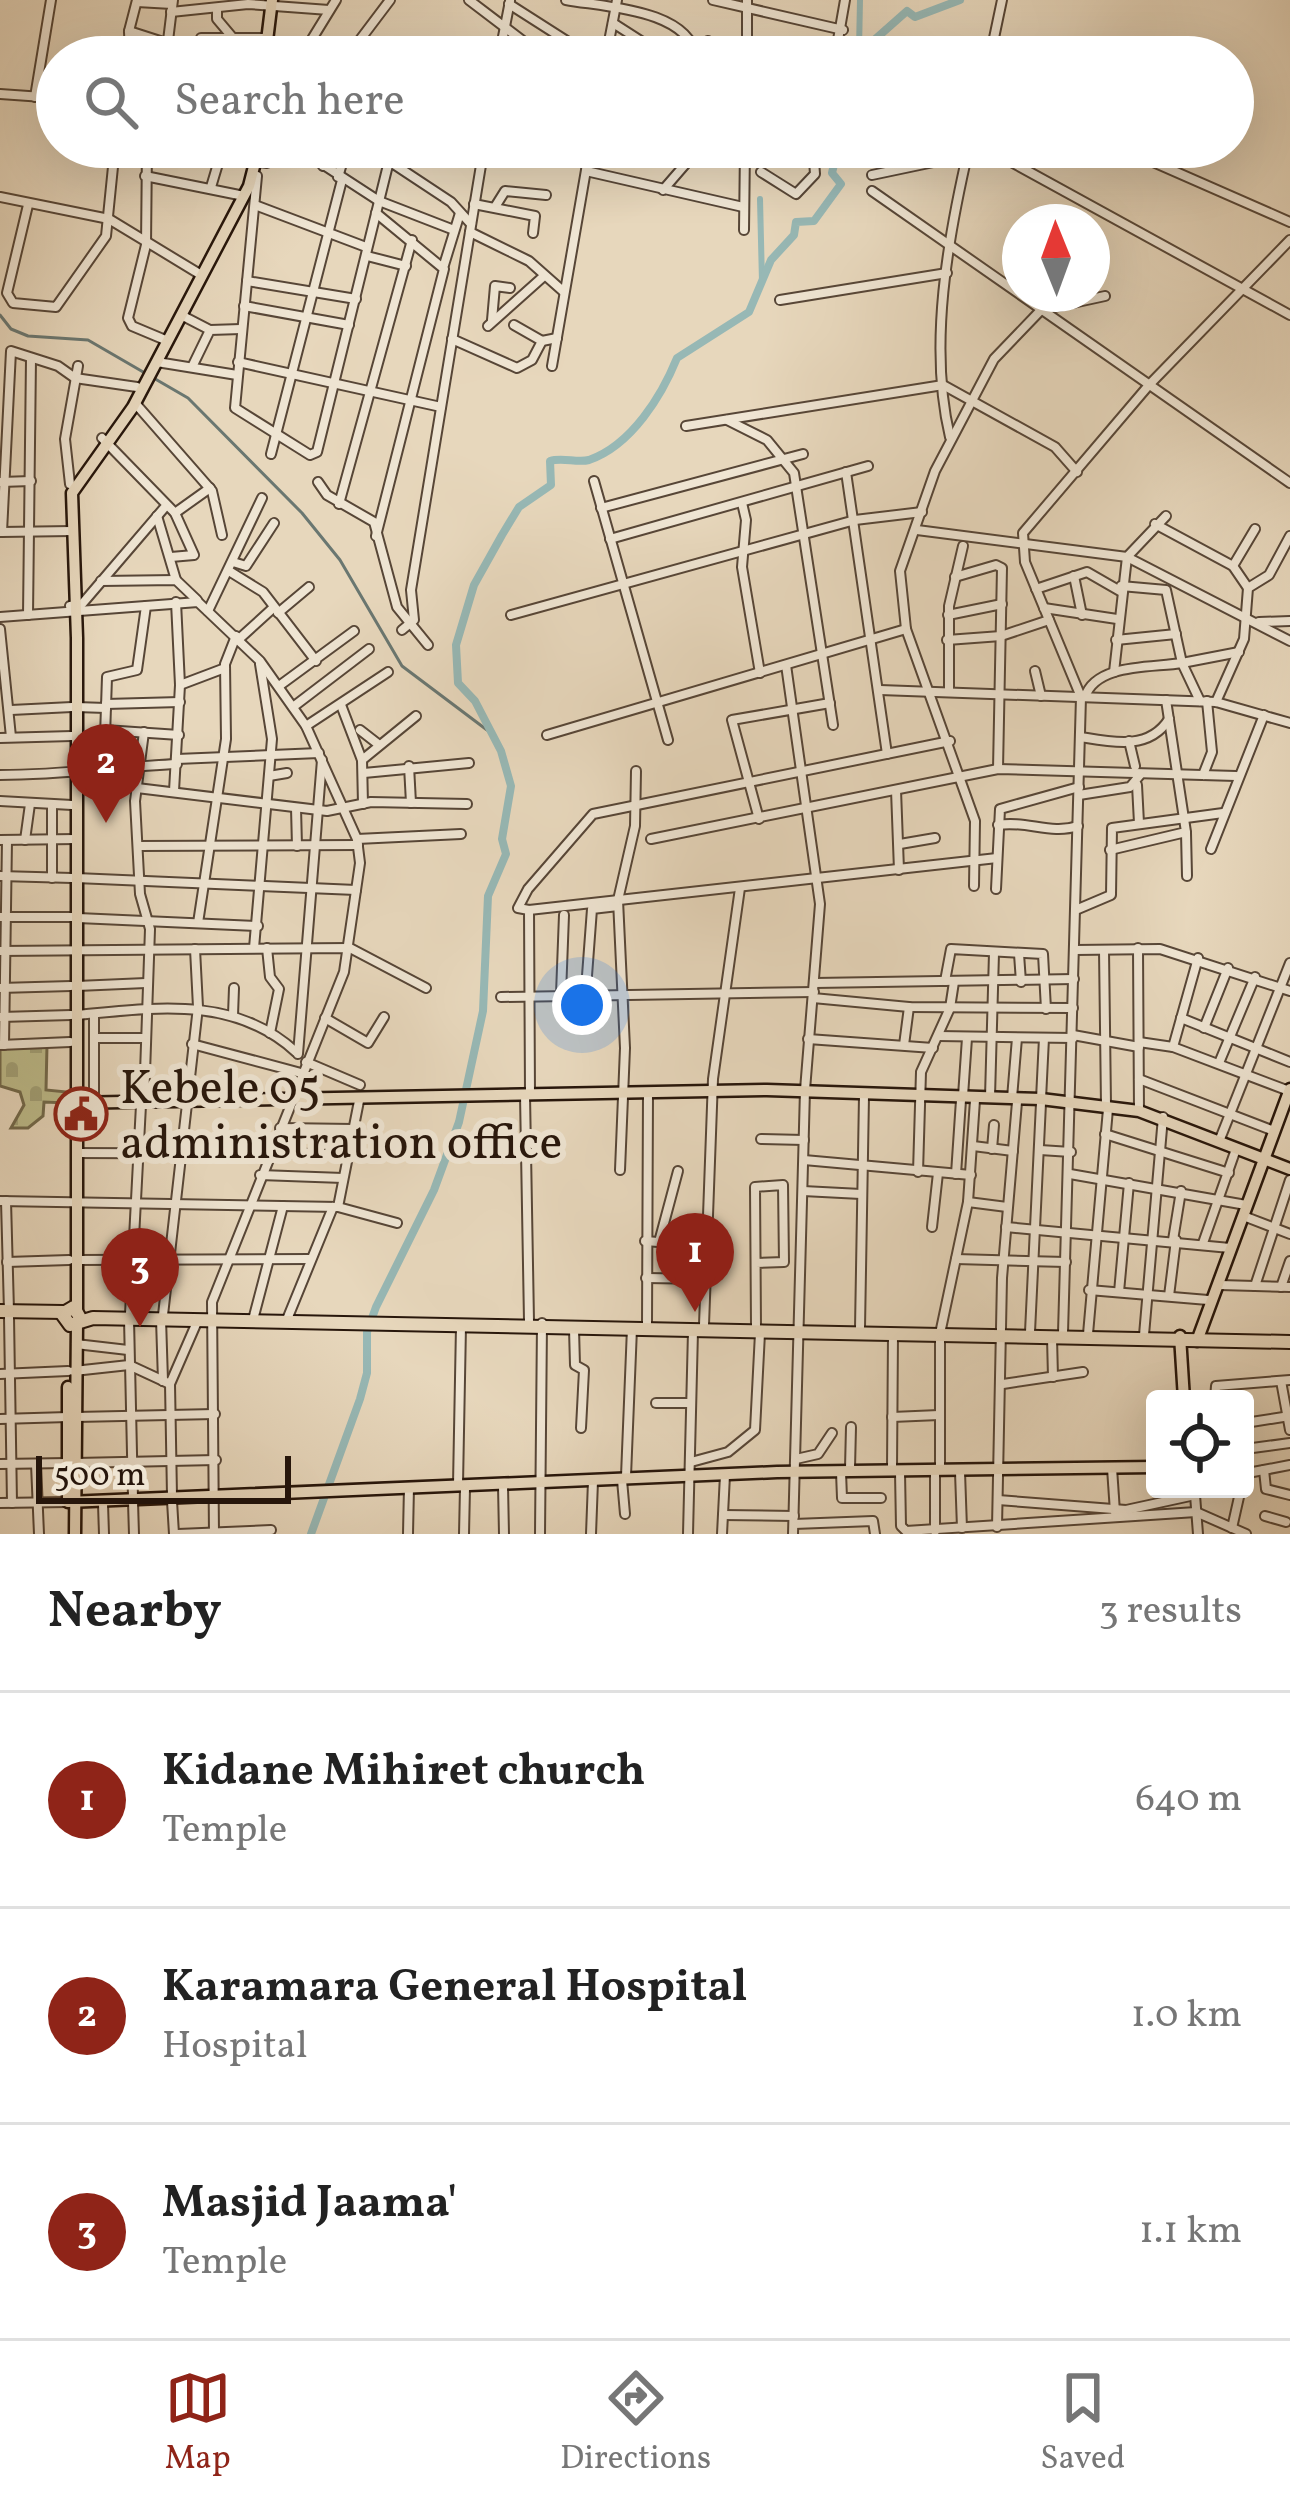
<!DOCTYPE html>
<style>
:root{--surface:#fff;--page:#f2f2f2;--text:#222;--muted:#767676;--line:#e0e0e0;--accent:#8f2418}
body{margin:0;font-family:Vollkorn,serif;background:var(--page);color:var(--text)}
.controls{position:absolute;right:36px;bottom:36px;display:grid;overflow:hidden;border-radius:12px;box-shadow:0 12px 48px #0002}
.controls button{width:108px;height:108px;display:grid;place-items:center;padding:0;border:0;border-bottom:3px solid var(--line);background:var(--surface);color:var(--text);font:60px sans-serif}
.compass{position:absolute;left:1002px;top:204px;width:108px;height:108px;border-radius:50%;background:var(--surface);box-shadow:0 12px 48px #0002;rotate:359deg}
.scale{position:absolute;left:36px;bottom:30px;width:255px;box-sizing:border-box;padding-left:12px;border:6px solid #27160b;border-top:0;font-size:33px;line-height:42px;white-space:nowrap;color:#27160b;-webkit-text-stroke:9px #efe5d3;paint-order:stroke}
.you{position:absolute;left:582px;top:1005px;width:42px;height:42px;margin:-30px;border:9px solid #fff;border-radius:50%;background:#1a73e8;box-shadow:0 0 0 18px #1a73e833}
.badge{display:grid;place-items:center;width:78px;height:78px;border-radius:50%;background:var(--accent);color:#fff;font-size:39px;font-weight:700}
.pin{position:absolute;translate:-50% -99px;filter:drop-shadow(0 3px 6px #0008)}
.pin::after{content:'';position:absolute;top:63px;width:42px;height:36px;background:inherit;clip-path:polygon(0 0,100% 0,50% 100%)}
.list{margin:0;padding:0;list-style:none}
h2{display:flex;justify-content:space-between;align-items:center;height:156px;margin:0;padding:0 48px;font-size:51px}
h2 small{font-size:39px;font-weight:400;color:var(--muted)}
.list li{display:grid;grid-template-columns:78px 1fr auto;gap:36px;align-items:center;box-sizing:border-box;height:216px;padding:0 48px;border-top:3px solid var(--line)}
.list b{display:block;font-size:45px;white-space:nowrap}
.list p{margin:0;font-size:39px;white-space:nowrap;color:var(--muted)}
.list em{font-size:39px;font-style:normal;color:var(--muted)}
.icon{flex:none;width:66px;height:66px;fill:none;stroke:currentColor;stroke-width:2;stroke-linecap:round;stroke-linejoin:round}
.map{position:relative;flex:none;width:1290px;height:1534px;overflow:hidden}
.search{position:absolute;background:var(--surface);box-shadow:0 12px 48px #0002;left:36px;right:36px;top:36px;height:132px;display:flex;align-items:center;gap:30px;box-sizing:border-box;padding:0 42px;border-radius:66px;color:var(--muted);font-size:45px}
.sheet{height:804px;background:var(--surface)}
nav{display:flex;justify-content:space-around;align-items:center;box-sizing:border-box;height:168px;border-top:3px solid var(--line);background:var(--surface);font-size:33px;color:var(--muted)}
nav a{display:grid;justify-items:center;gap:6px}
nav .on{color:var(--accent)}
.map>svg:first-child{display:block}
.cemetery{fill:url(#cemetery-stones);stroke:#72694b;stroke-width:3}
.lines{fill:none;stroke-linecap:round;stroke-linejoin:round}
.stream{stroke:#6a7771;stroke-width:3}
.canal{stroke:#97b8b5;stroke-width:6}
.river{stroke:#97b8b5;stroke-width:8}
.minor-casing{stroke:#574637;stroke-width:12}
.major-casing{stroke:#27160b;stroke-width:15}
.highway-casing{stroke:#27160b;stroke-width:16}
.minor{stroke:#efe5d3;stroke-width:8}
.major{stroke:#e7d7bc;stroke-width:10}
.highway{stroke:#e7d7bc;stroke-width:12}
.labels{text-anchor:middle;stroke-width:12;stroke-linejoin:round;paint-order:stroke}
.poi-label{font-size:48px;fill:#27160b;stroke:#efe5d3;text-anchor:start}
</style>
<div class="map">
<svg width="1290" height="1534" viewBox="0 0 1290 1534">
<defs>
<pattern id="cemetery-stones" width="16" height="16" patternUnits="userSpaceOnUse" patternTransform="scale(3)"><rect width="16" height="16" fill="#bdbc8b"/><path d="M2 7V4a2 2 0 0 1 4 0v3zM10 15v-3a2 2 0 0 1 4 0v3z" fill="#a2a177"/></pattern>
</defs>
<rect width="100%" height="100%" fill="#e7d7bc"/>
<filter id="stains"><feTurbulence type="fractalNoise" baseFrequency=".00167" numOctaves="4"/><feColorMatrix values="0 0 0 0 .2 0 0 0 0 .09 0 0 0 0 .02 0 0 0 .5 -.17"/></filter>
<radialGradient id="worn" r=".72"><stop offset=".6" stop-color="#630" stop-opacity="0"/><stop offset="1" stop-color="#630" stop-opacity=".3"/></radialGradient>
<path class="cemetery" d="M47 1045 46 1090 67 1092V1103L44 1102 43 1116 28 1128H11L24 1105 20 1092 0 1086V1048Z"/>
<g class="lines">
<path class="stream" d="M0 315 11 329 28 336 88 340 188 398 302 513 340 560 402 666 487 730"/>
<g class="canal">
<path d="M859 50 860 0"/>
<path d="M760 199 762 282"/>
</g>
<g class="river">
<path d="M855 57 907 11 915 17 960 0"/>
<path d="M311 1534 360 1399 367 1373V1332L376 1307 434 1190 459 1122 483 1011 488 896 506 854 502 839 511 786 501 751 475 701 458 683 456 645 474 585 502 535 519 507 551 485 550 461C562 457 577 463 589 460 632 445 662 395 677 358L749 312 771 260 794 235 796 222 814 221 841 184 832 173 838 147"/>
</g>
<g class="minor-casing">
<g id="minor">
<path d="M469 0 544 57"/>
<path d="M566 0C603 7 689 9 696 57"/>
<path d="M713 0 843 30"/>
<path d="M137 2 172 4"/>
<path d="M509 4 592 57"/>
<path d="M217 9V19L233 38 231 57"/>
<path d="M171 12 248 4 329 10"/>
<path d="M613 23 666 57"/>
<path d="M129 31 210 57"/>
<path d="M201 38H268"/>
<path d="M708 41 729 57"/>
<path d="M747 52 763 57"/>
<path d="M902 52 913 57"/>
<path d="M130 57 129 31 137 0"/>
<path d="M166 57 173 0"/>
<path d="M301 57 336 0"/>
<path d="M347 57 390 0"/>
<path d="M499 57 510 1"/>
<path d="M606 57 617 0"/>
<path d="M747 57V0"/>
<path d="M808 57V56"/>
<path d="M835 57 845 0"/>
<path d="M990 57 1002 0"/>
<path d="M0 94 57 98"/>
<path d="M35 97 51 0"/>
<path d="M147 147 146 245 128 318 132 326 163 339"/>
<path d="M157 147 267 163 279 147"/>
<path d="M296 147 379 201 454 230"/>
<path d="M374 147 389 161"/>
<path d="M615 147 627 157"/>
<path d="M769 147 786 158 802 147"/>
<path d="M984 147 1290 315"/>
<path d="M1119 147 1290 222"/>
<path d="M484 155 505 147"/>
<path d="M323 166 329 147"/>
<path d="M586 171 743 207"/>
<path d="M761 172 796 194 815 174 813 147"/>
<path d="M872 175 967 155"/>
<path d="M145 176 244 196"/>
<path d="M257 176 235 408 310 455 317 452 389 161 451 202 471 224"/>
<path d="M338 177 346 150"/>
<path d="M211 187 223 147"/>
<path d="M663 190 689 160 687 147"/>
<path d="M872 191 1290 483"/>
<path d="M0 197 109 219 198 273"/>
<path d="M474 204 535 216 533 233"/>
<path d="M28 205 7 293 13 303 56 307 106 236 115 147"/>
<path d="M255 205 366 247"/>
<path d="M495 207 505 191 546 195"/>
<path d="M744 230 745 147"/>
<path d="M470 232 529 261 564 292"/>
<path d="M367 256 406 266"/>
<path d="M444 265 460 213"/>
<path d="M247 281 356 299"/>
<path d="M780 300 947 273"/>
<path d="M244 306 349 325"/>
<path d="M181 315 210 330"/>
<path d="M492 320 495 286 510 288"/>
<path d="M514 325 542 341"/>
<path d="M488 326 544 276"/>
<path d="M452 339 517 368 532 360 542 341 557 338"/>
<path d="M157 362 237 375"/>
<path d="M238 362 441 407"/>
<path d="M193 365 210 330 241 329"/>
<path d="M552 366 590 147"/>
<path d="M135 403 212 491 222 535"/>
<path d="M727 420 767 440 794 473 833 725"/>
<path d="M686 426 943 385 1055 447 1077 472"/>
<path d="M950 437C928 346 948 237 969 147"/>
<path d="M102 438 175 513 194 555 171 557"/>
<path d="M271 454 342 180"/>
<path d="M846 472 887 754"/>
<path d="M594 481 668 740"/>
<path d="M1 482 31 481"/>
<path d="M318 482 327 495 374 522 397 607 428 645"/>
<path d="M70 484 65 439 78 366"/>
<path d="M742 503 746 520 742 567 760 673"/>
<path d="M339 504 412 240"/>
<path d="M601 508 803 454"/>
<path d="M175 513 210 488"/>
<path d="M157 516 176 580"/>
<path d="M1155 524 1233 566 1248 588"/>
<path d="M917 530 1127 557 1290 641"/>
<path d="M1 532 72 531"/>
<path d="M2 532 11 351 58 366 75 378 137 387"/>
<path d="M376 536 444 269 376 213"/>
<path d="M610 539 868 466"/>
<path d="M233 562 246 566 274 523"/>
<path d="M1233 566 1255 529"/>
<path d="M229 571 263 592 316 661"/>
<path d="M1074 576 1082 615"/>
<path d="M955 577 996 565 1002 568 998 769"/>
<path d="M101 581 176 580 197 600"/>
<path d="M1121 586 1166 590 1182 663 1239 652"/>
<path d="M1036 589 1087 572 1120 591"/>
<path d="M70 606 82 604 165 507"/>
<path d="M1044 608 1117 619"/>
<path d="M208 611 262 498"/>
<path d="M278 613 309 587"/>
<path d="M28 615 31 358"/>
<path d="M511 615 855 520 922 512"/>
<path d="M948 615 1002 604"/>
<path d="M0 617 198 602 260 661 306 726 357 839 360 863 344 972 212 1302 214 1534"/>
<path d="M1259 622 1290 621"/>
<path d="M0 629 11 737"/>
<path d="M402 630 414 620 411 590 484 147"/>
<path d="M239 639 272 609"/>
<path d="M947 640 1001 636 1049 620"/>
<path d="M1116 640 1176 634"/>
<path d="M786 665 820 904 805 1090 793 1534"/>
<path d="M1035 671 1041 696"/>
<path d="M1114 672 1127 557 1166 516"/>
<path d="M180 685 225 668"/>
<path d="M279 686 354 631"/>
<path d="M880 690 1216 702 1290 723"/>
<path d="M949 692V606L963 546"/>
<path d="M1085 697C1096 663 1152 668 1182 663L1200 701"/>
<path d="M1216 702 1244 639 1248 588 1269 575 1290 536"/>
<path d="M106 704 180 702"/>
<path d="M341 705 362 760 363 804"/>
<path d="M76 707 106 708"/>
<path d="M293 707 369 649"/>
<path d="M11 710 72 707"/>
<path d="M306 726 388 672"/>
<path d="M105 730 179 735"/>
<path d="M360 730 378 744"/>
<path d="M144 732 135 801 140 894 150 929 144 1102"/>
<path d="M547 735 906 629"/>
<path d="M1081 737C1111 742 1149 751 1169 719"/>
<path d="M0 738 72 736"/>
<path d="M1129 741 1135 766"/>
<path d="M177 759 319 753"/>
<path d="M362 760 416 716"/>
<path d="M104 766 107 677 137 670 146 606"/>
<path d="M409 766 411 803"/>
<path d="M364 773 469 763"/>
<path d="M0 775C63 775 115 767 177 764"/>
<path d="M1203 775 1212 752 1207 701"/>
<path d="M269 776 287 773"/>
<path d="M1137 785 1139 823"/>
<path d="M137 788 327 811 371 802 467 804"/>
<path d="M896 790 899 870"/>
<path d="M174 791 180 685 176 602"/>
<path d="M1079 795 1130 787 1140 775"/>
<path d="M0 801 72 805"/>
<path d="M296 808 297 846"/>
<path d="M759 819 732 720 830 703"/>
<path d="M998 825C1026 820 1051 835 1078 826"/>
<path d="M1186 833 1187 876"/>
<path d="M357 839 461 834"/>
<path d="M651 839 998 769 1236 776"/>
<path d="M0 840 76 839"/>
<path d="M25 840 30 804"/>
<path d="M900 844 935 838"/>
<path d="M138 846 358 845"/>
<path d="M1211 849 1264 715"/>
<path d="M1110 850 1186 832 1166 700"/>
<path d="M0 876 72 878"/>
<path d="M52 878V806"/>
<path d="M76 878 356 890"/>
<path d="M974 886 975 821 906 629 900 571 935 471 994 359 1041 310 1105 296"/>
<path d="M996 889 1000 809 1079 787"/>
<path d="M1078 909 1111 895 1112 828 1223 813"/>
<path d="M529 910 997 858"/>
<path d="M0 917H72"/>
<path d="M78 918 258 926"/>
<path d="M198 923 226 739 225 664 236 636"/>
<path d="M254 948 272 739 260 664"/>
<path d="M267 948 270 977 279 989 270 1033"/>
<path d="M1138 948 1139 1111"/>
<path d="M1075 950 1160 949 1290 991"/>
<path d="M1104 950 1106 1105"/>
<path d="M0 951 350 948 426 988"/>
<path d="M1019 954 1021 982"/>
<path d="M945 981 951 949 1043 954 1046 1009"/>
<path d="M815 983 1074 979"/>
<path d="M77 986 146 983"/>
<path d="M0 988 71 986"/>
<path d="M586 989 592 909 618 906"/>
<path d="M561 994 564 915"/>
<path d="M501 997 814 992"/>
<path d="M813 998 909 1007 1073 1008"/>
<path d="M77 1015C154 1008 234 995 296 1052"/>
<path d="M233 1015 234 988"/>
<path d="M1 1017 71 1015"/>
<path d="M325 1018 368 1043 384 1017"/>
<path d="M1181 1018 1290 1062"/>
<path d="M1204 1028 1228 968"/>
<path d="M1073 1035 1139 1047"/>
<path d="M939 1036 1073 1038"/>
<path d="M94 1038H144"/>
<path d="M808 1039 933 1048"/>
<path d="M1139 1042 1173 1047 1289 1091"/>
<path d="M192 1044 301 1073"/>
<path d="M0 1045 70 1042"/>
<path d="M4 1045 7 840"/>
<path d="M904 1045 909 1007"/>
<path d="M1173 1047 1198 958"/>
<path d="M298 1054 322 760"/>
<path d="M306 1062 360 1085"/>
<path d="M1219 1063 1255 977"/>
<path d="M1139 1079 1274 1131"/>
<path d="M530 1093 529 910 518 908 528 889 593 814 950 741"/>
<path d="M525 1095 529 1321"/>
<path d="M963 1096 967 1038"/>
<path d="M990 1097 994 953"/>
<path d="M1012 1098 1017 1038"/>
<path d="M1041 1099 1044 1038"/>
<path d="M94 1103V1014"/>
<path d="M280 1128 353 1129"/>
<path d="M1105 1134 1229 1173"/>
<path d="M761 1139 804 1140"/>
<path d="M1220 1139 1290 963"/>
<path d="M973 1146 1013 1151"/>
<path d="M992 1149 994 1125"/>
<path d="M1040 1150 1071 1152"/>
<path d="M76 1153 348 1154"/>
<path d="M804 1160 971 1175"/>
<path d="M620 1170 625 1048 618 900 635 826 636 771"/>
<path d="M918 1172 921 1072 950 1008 954 982"/>
<path d="M956 1174 961 1100"/>
<path d="M1070 1174 1246 1205"/>
<path d="M260 1175 343 1178"/>
<path d="M803 1191 861 1194"/>
<path d="M0 1201 338 1207 397 1223"/>
<path d="M6 1201 9 1311"/>
<path d="M968 1202 1007 1207"/>
<path d="M338 1207 359 1101"/>
<path d="M1246 1217 1290 1234"/>
<path d="M932 1227 938 1173"/>
<path d="M1006 1227 1230 1248"/>
<path d="M1173 1240 1181 1191"/>
<path d="M645 1241 684 1244 711 1239"/>
<path d="M659 1242 678 1171"/>
<path d="M1203 1243 1236 1149"/>
<path d="M956 1259 1066 1262"/>
<path d="M76 1260 311 1259"/>
<path d="M7 1262 69 1260"/>
<path d="M646 1278 709 1279"/>
<path d="M1220 1285 1290 1287"/>
<path d="M1255 1286 1290 1180"/>
<path d="M1281 1287 1290 1261"/>
<path d="M1089 1290 1208 1300"/>
<path d="M1119 1292 1129 1183"/>
<path d="M1169 1296 1176 1240"/>
<path d="M130 1314 141 1105"/>
<path d="M163 1315 198 1007 195 949"/>
<path d="M254 1316 283 1206"/>
<path d="M9 1317 12 1503"/>
<path d="M288 1317 333 1207"/>
<path d="M129 1319 133 1498"/>
<path d="M161 1319 163 1381"/>
<path d="M647 1324 648 1094"/>
<path d="M704 1325 713 1079 740 888"/>
<path d="M756 1326 755 1187 783 1185 784 1262 756 1263"/>
<path d="M860 1328 864 1096"/>
<path d="M574 1329 575 1365 584 1370 581 1428"/>
<path d="M941 1329 968 1202 975 1100"/>
<path d="M1030 1332 1041 1103"/>
<path d="M1063 1333 1081 697 1025 562 1023 533 1149 385 1290 240"/>
<path d="M1088 1334 1108 1109"/>
<path d="M1144 1335 1163 1117"/>
<path d="M1052 1338 1053 1377"/>
<path d="M76 1344 128 1350"/>
<path d="M74 1371 129 1365 170 1384 172 1496"/>
<path d="M0 1374 68 1371"/>
<path d="M1281 1381 1290 1430"/>
<path d="M170 1384 197 1322"/>
<path d="M1003 1384 1083 1372"/>
<path d="M1215 1399 1216 1386 1290 1380"/>
<path d="M656 1403H691"/>
<path d="M76 1417 215 1414"/>
<path d="M892 1417 939 1415"/>
<path d="M0 1419 68 1417"/>
<path d="M1245 1423 1290 1416"/>
<path d="M1245 1449 1290 1443"/>
<path d="M796 1459 818 1454 832 1433"/>
<path d="M691 1462 728 1452 755 1430 760 1333"/>
<path d="M76 1463 216 1460"/>
<path d="M0 1464 68 1463"/>
<path d="M36 1464 39 1534"/>
<path d="M850 1468 851 1427"/>
<path d="M892 1468 893 1335"/>
<path d="M1112 1468 1115 1512"/>
<path d="M940 1469V1334"/>
<path d="M1264 1470 1266 1489 1290 1495"/>
<path d="M841 1472 842 1498H881"/>
<path d="M900 1472 901 1526 906 1531 1196 1512 1246 1534"/>
<path d="M935 1472V1531"/>
<path d="M960 1472 962 1528"/>
<path d="M1253 1472 1290 1465"/>
<path d="M626 1476 632 1328"/>
<path d="M622 1480 625 1514"/>
<path d="M458 1484 461 1326"/>
<path d="M503 1486 504 1534"/>
<path d="M1195 1495 1198 1534"/>
<path d="M998 1500 1126 1510 1195 1495 1194 1489"/>
<path d="M172 1501 174 1534"/>
<path d="M133 1502 134 1534"/>
<path d="M0 1503 68 1502"/>
<path d="M103 1504 104 1534"/>
<path d="M723 1515 794 1516"/>
<path d="M1265 1516 1286 1522"/>
<path d="M794 1524 873 1521 875 1534"/>
<path d="M997 1527 1002 1278 1017 1102"/>
<path d="M1232 1528 1239 1497 1233 1489"/>
<path d="M178 1534 271 1530"/>
<path d="M408 1534 409 1487"/>
<path d="M464 1534 465 1488"/>
<path d="M540 1534 542 1323"/>
<path d="M591 1534 593 1481"/>
<path d="M688 1534 693 1331"/>
<path d="M722 1534 725 1475"/>
</g>
</g>
<g class="major-casing">
<g id="major">
<path d="M265 57 272 0"/>
<path d="M70 1103 767 1090 1041 1099 1139 1111 1290 1169"/>
<path d="M77 1309V638L72 493 133 407 249 186 259 147"/>
<path d="M1180 1336 1184 1399"/>
<path d="M1197 1341 1290 1089"/>
<path d="M68 1387V1501"/>
<path d="M68 1502 777 1472 1155 1467"/>
<path d="M75 1534 77 1323"/>
</g>
</g>
<g class="highway-casing">
<g id="highway">
<path d="M0 1311 63 1312"/>
<path d="M80 1318 74 1307 62 1314 70 1325 93 1318 1290 1342"/>
</g>
</g>
<use href="#minor" class="minor"/>
<use href="#major" class="major"/>
<use href="#highway" class="highway"/>
</g>
<defs>
<g id="civic-ring" transform="scale(2.7)"><circle r="9.5" fill="#efe5d3" stroke="#8f2418" stroke-width="1.5"/><path d="M-.6-6.5H3V-4.5H.6V-3L4-1V1h2V6H-6V1h2V-1L-.6-3ZM-1.2 2.5V6h2.4V2.5Z" fill="#8f2418"/></g>
</defs>
<g fill-rule="evenodd">
<use href="#civic-ring" x="81" y="1114"/>
</g>
<g class="labels">
<g class="poi-label">
<text x="120" y="1103">Kebele 05<tspan x="120" dy="55">administration office</tspan></text>
</g>
</g>
<rect width="100%" height="100%" filter="url(#stains)"/>
<rect width="100%" height="100%" fill="url(#worn)"/>
</svg>
<div class="controls">
<button><svg class="icon" aria-label="locate" viewBox="0 0 24 24"><circle cx="12" cy="12" r="6"/><path d="M12 2v4M12 18v4M2 12h4M18 12h4"/></svg></button>
</div>
<svg class="compass" viewBox="-18 -18 36 36"><path d="M0-13l5 13h-10z" fill="#e53935"/><path d="M0 13l5-13h-10z" fill="#767676"/></svg>
<div class="scale">500 m</div>
<div class="you"></div>
<div class="pin badge" style="left:695px;top:1312px">1</div>
<div class="pin badge" style="left:106px;top:823px">2</div>
<div class="pin badge" style="left:140px;top:1327px">3</div>
<div class="search"><svg class="icon" aria-label="search" viewBox="0 0 24 24"><circle cx="10" cy="10" r="6"/><path d="M15 15l6 6"/></svg>Search here</div>
</div>
<section class="sheet">
<h2>Nearby<small>3 results</small></h2>
<ul class="list">
<li><span class="badge">1</span><div><b>Kidane Mihiret church</b><p>Temple</p></div><em>640 m</em></li>
<li><span class="badge">2</span><div><b>Karamara General Hospital</b><p>Hospital</p></div><em>1.0 km</em></li>
<li><span class="badge">3</span><div><b>Masjid Jaama'</b><p>Temple</p></div><em>1.1 km</em></li>
</ul>
</section>
<nav>
<a class="on"><svg class="icon" aria-label="map" viewBox="0 0 24 24"><path d="M3 6l6-2 6 2 6-2v14l-6 2-6-2-6 2zM9 4v14M15 6v14"/></svg>Map</a>
<a><svg class="icon" aria-label="directions" viewBox="0 0 24 24"><path d="M12 3l9 9-9 9-9-9zM9 14v-3h6M13 9l2 2-2 2"/></svg>Directions</a>
<a><svg class="icon" aria-label="saved" viewBox="0 0 24 24"><path d="M7 4h10v16l-5-4-5 4z"/></svg>Saved</a>
</nav>
